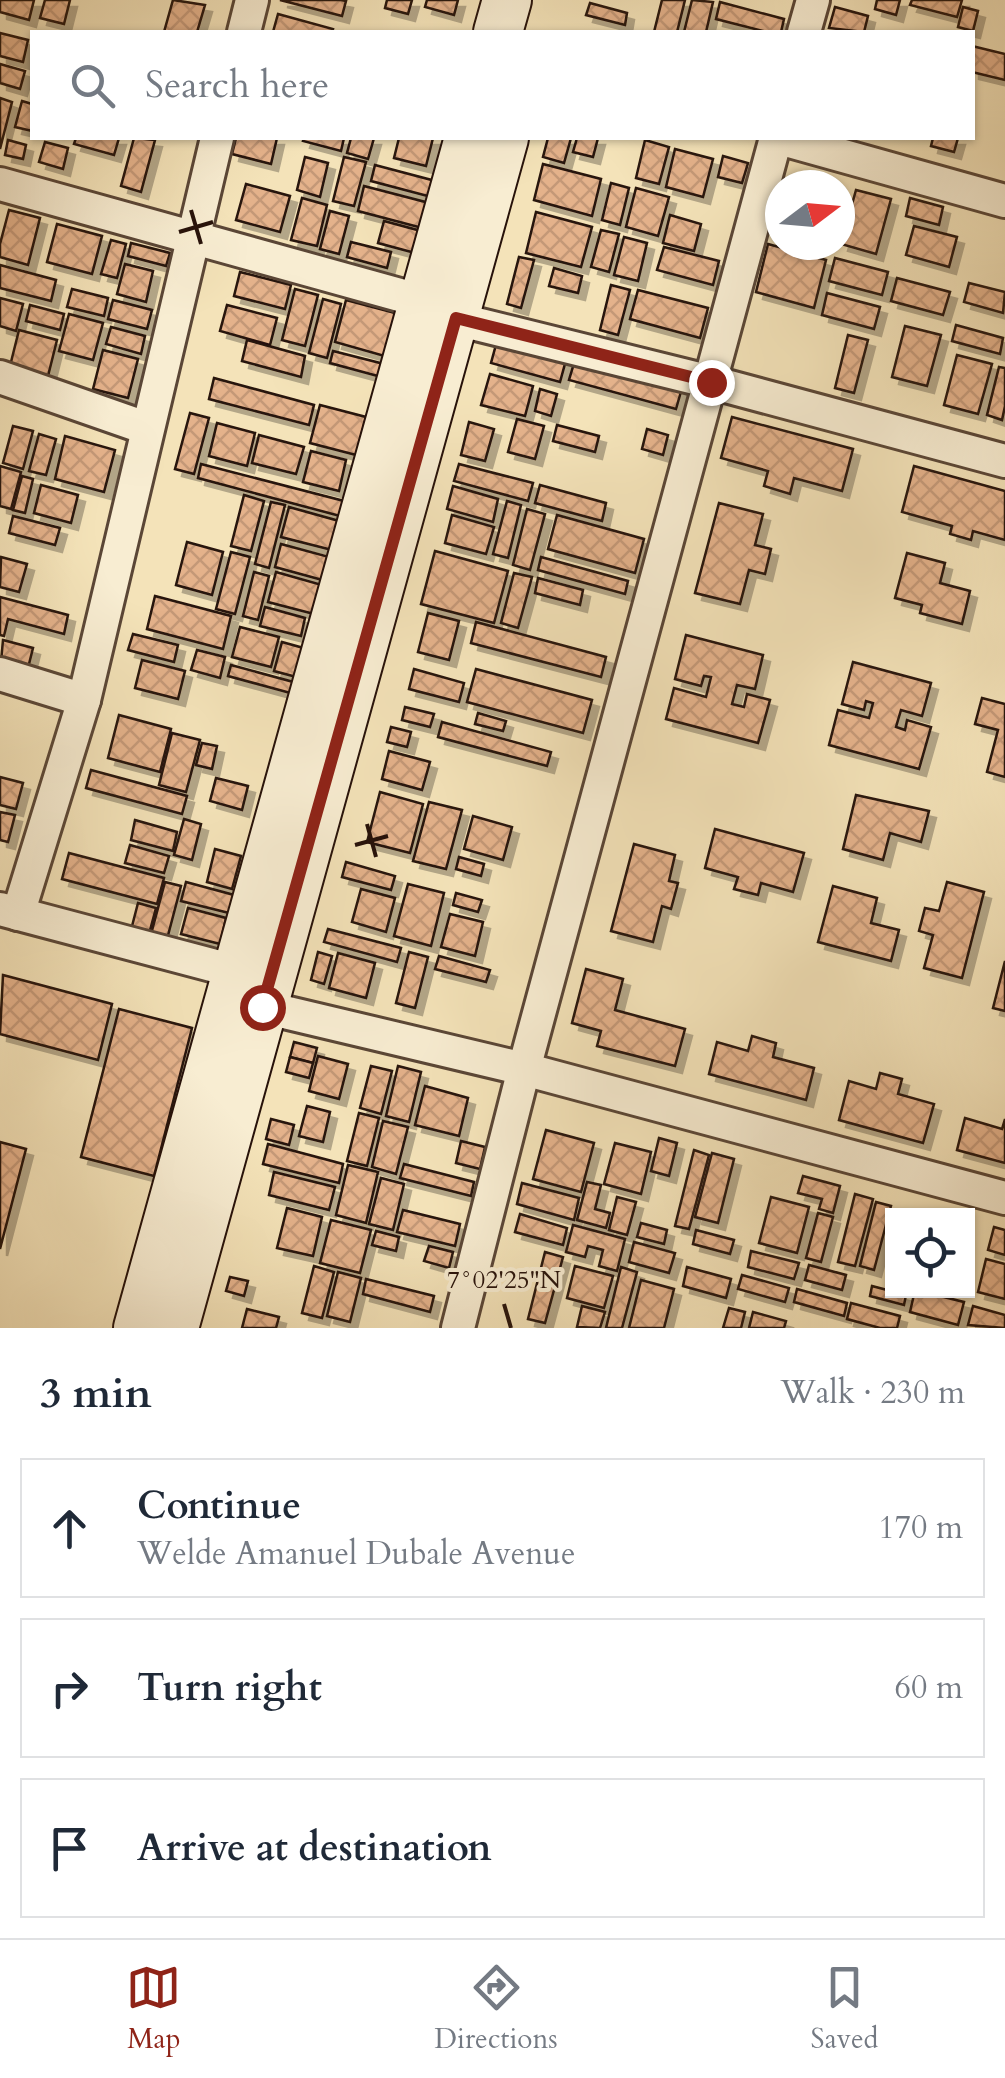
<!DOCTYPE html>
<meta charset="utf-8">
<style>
:root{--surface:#fff;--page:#f6f6f7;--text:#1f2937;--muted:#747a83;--line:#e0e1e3;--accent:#8f2418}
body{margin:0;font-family:Cardo,serif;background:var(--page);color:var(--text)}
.controls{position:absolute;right:30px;bottom:30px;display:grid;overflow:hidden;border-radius:0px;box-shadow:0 2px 8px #0004}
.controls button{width:90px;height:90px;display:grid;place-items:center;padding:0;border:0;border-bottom:2px solid var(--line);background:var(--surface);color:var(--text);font:50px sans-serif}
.compass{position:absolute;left:765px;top:170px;width:90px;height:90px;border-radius:50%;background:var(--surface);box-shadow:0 2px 8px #0004;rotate:74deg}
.stop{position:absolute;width:30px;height:30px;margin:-22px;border:8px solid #8f2418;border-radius:50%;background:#fff}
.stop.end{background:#8f2418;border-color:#fff;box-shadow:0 2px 10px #0008}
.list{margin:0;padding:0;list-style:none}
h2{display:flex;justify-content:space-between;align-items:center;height:130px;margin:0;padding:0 40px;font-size:42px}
h2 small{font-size:32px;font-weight:400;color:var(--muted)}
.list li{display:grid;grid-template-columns:65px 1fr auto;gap:30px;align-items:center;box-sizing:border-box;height:140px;margin:0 20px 20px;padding:0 20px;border:2px solid var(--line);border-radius:0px}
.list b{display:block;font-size:38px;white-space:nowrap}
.list p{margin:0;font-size:32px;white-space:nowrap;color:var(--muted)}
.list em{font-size:32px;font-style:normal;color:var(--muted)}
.icon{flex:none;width:55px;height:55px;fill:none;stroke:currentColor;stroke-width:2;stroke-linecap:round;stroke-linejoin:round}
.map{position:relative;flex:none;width:1005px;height:1328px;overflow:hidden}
.search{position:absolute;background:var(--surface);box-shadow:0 2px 8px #0004;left:30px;right:30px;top:30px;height:110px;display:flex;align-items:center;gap:25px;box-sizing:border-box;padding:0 35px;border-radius:0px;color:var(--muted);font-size:38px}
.sheet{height:610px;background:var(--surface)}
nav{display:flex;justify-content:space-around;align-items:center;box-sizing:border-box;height:140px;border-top:2px solid var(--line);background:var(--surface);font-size:28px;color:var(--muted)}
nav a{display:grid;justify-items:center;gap:5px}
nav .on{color:var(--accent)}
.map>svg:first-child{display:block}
.building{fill:url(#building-cross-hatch);stroke:#27120a;stroke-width:2.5;filter:url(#shadow)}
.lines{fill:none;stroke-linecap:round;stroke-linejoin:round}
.street-casing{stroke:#5a4636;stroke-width:38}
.secondary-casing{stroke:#27120a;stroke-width:52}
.street{stroke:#f8edd2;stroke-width:32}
.secondary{stroke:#f8edd2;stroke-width:48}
.route{stroke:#8f2418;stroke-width:12}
.ticks{fill:none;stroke:#27120a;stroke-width:4}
.ticks-label{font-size:25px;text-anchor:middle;fill:#27120a;stroke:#f8edd2;stroke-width:8;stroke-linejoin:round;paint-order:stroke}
</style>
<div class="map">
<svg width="1005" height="1328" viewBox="0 0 1005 1328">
<defs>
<pattern id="building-cross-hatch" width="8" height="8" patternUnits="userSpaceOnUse" patternTransform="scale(2.5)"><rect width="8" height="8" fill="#e4b28b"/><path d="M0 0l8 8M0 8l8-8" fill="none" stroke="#c49877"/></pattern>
<filter id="shadow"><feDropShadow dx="7" dy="7" stdDeviation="0" flood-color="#0004"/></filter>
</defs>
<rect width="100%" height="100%" fill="#f4e3b9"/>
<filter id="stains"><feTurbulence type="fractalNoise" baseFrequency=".002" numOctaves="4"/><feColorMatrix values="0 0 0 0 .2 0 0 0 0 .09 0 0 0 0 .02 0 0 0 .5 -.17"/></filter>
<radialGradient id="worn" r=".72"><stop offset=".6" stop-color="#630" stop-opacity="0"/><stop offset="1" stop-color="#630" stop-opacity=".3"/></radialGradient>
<g class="building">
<path d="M0 0H34L29 20 0 12Z"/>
<path d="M45 0H70L64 24 40 18Z"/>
<path d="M173 0 205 5 197 32H164Z"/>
<path d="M280 0H341L346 1 342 16Z"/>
<path d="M387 0H412L408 14 385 8Z"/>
<path d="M427 0H458L454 15 425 7Z"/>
<path d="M662 0H685L677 32H654Z"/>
<path d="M692 0 713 2 706 32H684Z"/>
<path d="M877 0H900L896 15 875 9Z"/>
<path d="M912 0H962L957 17 910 5Z"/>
<path d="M720 2 784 19 781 32H767L716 19Z"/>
<path d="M590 3 627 13 625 25 586 15Z"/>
<path d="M835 7 868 16 864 32 829 28Z"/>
<path d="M963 7 978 11 973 31 958 27Z"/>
<path d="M278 14 333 29 332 32H273Z"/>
<path d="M0 33 28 40 23 62 0 56Z"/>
<path d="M972 46 1005 54V80L972 72Z"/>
<path d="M0 64 25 71 20 89 0 83Z"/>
<path d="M0 98 12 102 0 149Z"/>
<path d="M22 101 32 104V131L15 127Z"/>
<path d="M76 138H119L114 155 74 144Z"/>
<path d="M134 138 155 140 141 192 121 186Z"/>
<path d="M236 138H277L271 164 232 154Z"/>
<path d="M304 138H344L341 151 303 141Z"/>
<path d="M351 138H374L368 159 347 153Z"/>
<path d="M399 138H433L426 166 394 158Z"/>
<path d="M548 138H571L564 163 543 157Z"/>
<path d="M577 138H598L593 157 573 152Z"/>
<path d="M933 138H958L954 152 931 146Z"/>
<path d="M8 140 26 145 23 159 5 155Z"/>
<path d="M645 140 669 147 659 184 636 178Z"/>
<path d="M45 142 68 148 63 169 39 162Z"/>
<path d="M675 149 713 159 703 197 666 187Z"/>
<path d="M723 156 748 163 742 183 718 177Z"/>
<path d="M305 157 328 163 320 197 297 190Z"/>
<path d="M344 157 366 162 354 206 333 201Z"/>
<path d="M543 164 601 179 592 216 534 200Z"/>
<path d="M375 165 443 183 439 199 371 181Z"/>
<path d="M611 183 629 188 620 225 602 220Z"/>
<path d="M246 184 290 196 280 232 236 220Z"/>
<path d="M364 186 433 204 426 229 358 211Z"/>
<path d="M636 188 669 197 658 236 626 227Z"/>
<path d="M856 190 891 199 876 254 841 244Z"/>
<path d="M302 198 327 205 317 246 291 240Z"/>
<path d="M910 198 943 207 939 225 906 216Z"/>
<path d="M9 210 40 218 28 265 0 257V244Z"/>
<path d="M330 211 349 216 339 254 320 249Z"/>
<path d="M536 212 592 227 581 267 526 253Z"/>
<path d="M670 215 701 224 694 251 663 243Z"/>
<path d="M384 221 421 231 415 253 378 243Z"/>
<path d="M57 224 102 236 92 274 47 262Z"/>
<path d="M914 226 957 237 949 267 906 255Z"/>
<path d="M601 230 619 234 609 272 591 267Z"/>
<path d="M624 237 647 243 638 281 614 275Z"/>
<path d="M111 240 126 244 117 278 101 274Z"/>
<path d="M351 242 391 252 387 268 347 257Z"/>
<path d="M131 243 170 253 166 266 128 256Z"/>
<path d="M768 244 826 260 814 308 756 292Z"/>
<path d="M664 247 719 261 713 285 657 270Z"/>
<path d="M519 257 534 260 521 308 507 304Z"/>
<path d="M835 258 888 272 882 295 829 281Z"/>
<path d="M125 264 153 271 146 302 117 294Z"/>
<path d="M0 265 56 280 51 301 0 288Z"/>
<path d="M554 268 582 276 578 293 549 286Z"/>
<path d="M240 272 291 285 285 309 234 296Z"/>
<path d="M897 278 950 292 943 315 891 301Z"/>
<path d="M969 283 1005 292 1003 313 964 302Z"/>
<path d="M611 285 630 290 618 335 600 330Z"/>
<path d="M72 289 108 298 104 316 67 307Z"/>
<path d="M295 289 318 295 305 346 282 340Z"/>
<path d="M638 290 708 308 700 338 630 319Z"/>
<path d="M827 293 880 307 874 329 822 315Z"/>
<path d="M0 298 23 304 16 331 0 326Z"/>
<path d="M323 299 341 304 327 358 309 353Z"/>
<path d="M113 300 152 310 147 329 108 319Z"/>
<path d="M346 300 399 314 388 357 335 342Z"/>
<path d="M30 305 64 314 60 330 26 321Z"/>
<path d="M227 305 277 318 270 345 220 331Z"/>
<path d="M69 314 103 323 93 360 59 351Z"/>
<path d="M956 325 1003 338 1000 354 952 341Z"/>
<path d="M905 326 941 335 927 386 892 377Z"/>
<path d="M111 327 145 336 141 354 106 344Z"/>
<path d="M19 330 57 340 48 376 10 366Z"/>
<path d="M848 335 868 340 854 393 835 388Z"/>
<path d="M247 340 305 356 301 377 242 361Z"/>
<path d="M497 341 566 360 560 382 491 363Z"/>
<path d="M103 350 138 359 128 398 93 389Z"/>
<path d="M333 351 388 365 385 378 330 363Z"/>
<path d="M957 355 992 364 978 414 944 405Z"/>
<path d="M575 360 682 388 676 409 569 380Z"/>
<path d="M999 367 1005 368V406L1002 420 987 415Z"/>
<path d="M490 374 533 386 525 416 481 405Z"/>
<path d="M214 378 314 405 309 425 209 399Z"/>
<path d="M540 389 557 394 551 416 535 411Z"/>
<path d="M320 405 366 417 356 455 310 443Z"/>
<path d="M190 413 209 418 194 474 175 469Z"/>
<path d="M732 417 853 449 842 491 794 478 790 494 764 486 768 471 721 458Z"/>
<path d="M517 419 544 426 535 459 508 452Z"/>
<path d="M469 422 494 429 485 461 461 455Z"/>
<path d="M217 423 255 433 247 466 209 456Z"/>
<path d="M557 425 599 436 595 452 553 441Z"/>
<path d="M13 426 33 431 23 469 3 463Z"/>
<path d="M647 429 668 435 663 455 642 449Z"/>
<path d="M39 434 56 439 46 475 29 471Z"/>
<path d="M259 435 304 447 296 474 252 463Z"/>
<path d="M65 436 115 450 104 492 55 479Z"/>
<path d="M311 451 346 460 339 491 303 482Z"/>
<path d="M201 464 344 501 340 516 198 478Z"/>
<path d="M459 464 533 483 528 501 454 481Z"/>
<path d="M0 466 21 472 11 509 0 506Z"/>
<path d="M914 466 1005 491V540L973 531 971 540 950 534 952 526 902 512Z"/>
<path d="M22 476 33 479 25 513 13 510Z"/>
<path d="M41 485 78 495 71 523 34 513Z"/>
<path d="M540 485 606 503 602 521 535 503Z"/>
<path d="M453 486 498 499 493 522 447 509Z"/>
<path d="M244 495 264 501 251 551 231 546Z"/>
<path d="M507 501 521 505 508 558 493 554Z"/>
<path d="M271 502 285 505 269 568 255 564Z"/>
<path d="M719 503 763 514 755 545 771 549 765 574 749 570 740 604 695 593Z"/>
<path d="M289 507 339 521 332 550 281 537Z"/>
<path d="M527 509 545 514 530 570 513 565Z"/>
<path d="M452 515 494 527 486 554 445 543Z"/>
<path d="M557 515 644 539 635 573 548 549Z"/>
<path d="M13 516 60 528 55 545 9 533Z"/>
<path d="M187 542 223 552 212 595 176 585Z"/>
<path d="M281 544 333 558 326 581 275 567Z"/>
<path d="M435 551 508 571 494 623 421 604Z"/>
<path d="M231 552 250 557 235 614 216 609Z"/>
<path d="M907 553 945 563 940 583 970 591 962 624 920 613 922 605 895 598Z"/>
<path d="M1 557 27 564 19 592 0 587Z"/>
<path d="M541 557 628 581 625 594 538 570Z"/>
<path d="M254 572 269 576 258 620 243 616Z"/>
<path d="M276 572 322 585 314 614 268 602Z"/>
<path d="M514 573 532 577 518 628 501 623Z"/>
<path d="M538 578 583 590 580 605 535 593Z"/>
<path d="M155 596 231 616 223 649 147 629Z"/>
<path d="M0 597 68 615 64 634 8 619 4 636 0 635Z"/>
<path d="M265 607 305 618 301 636 260 626Z"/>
<path d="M428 613 459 621 449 660 418 652Z"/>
<path d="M476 622 606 657 601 677 471 643Z"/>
<path d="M240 627 279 637 271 667 232 657Z"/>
<path d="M133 634 178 645 174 662 128 650Z"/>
<path d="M686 635 763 655 755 689 737 685 732 704 744 707 747 694 770 700 758 743 666 719 674 688 706 697 711 677 704 676 701 686 675 679Z"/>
<path d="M3 640 33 648 25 680 0 673Z"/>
<path d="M282 642 307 649 300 678 274 671Z"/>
<path d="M197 650 225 657 220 678 191 670Z"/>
<path d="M142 660 185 671 178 699 135 688Z"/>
<path d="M853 662 931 683 922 716 901 710 896 727 905 730 907 720 931 727 919 769 829 745 838 710 869 718 873 703 866 701 864 710 842 704Z"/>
<path d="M231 665 297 683 294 694 228 676Z"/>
<path d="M414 669 464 683 459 702 409 689Z"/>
<path d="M476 669 592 700 583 733 467 702Z"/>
<path d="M982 698 1005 704V777L987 772 998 730 975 724Z"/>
<path d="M405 707 434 714 430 727 402 720Z"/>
<path d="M478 713 506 721 503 731 475 724Z"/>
<path d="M119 715 171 729 160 772 108 758Z"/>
<path d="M442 722 551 752 547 766 438 737Z"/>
<path d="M391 727 411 732 407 747 387 742Z"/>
<path d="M172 733 200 740 186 792 159 785Z"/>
<path d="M202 743 217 746 212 769 196 765Z"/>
<path d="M389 751 430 762 422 790 382 779Z"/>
<path d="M91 770 187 796 182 814 86 788Z"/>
<path d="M0 777 23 783 16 809 0 805Z"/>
<path d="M216 778 248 786 242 810 210 801Z"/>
<path d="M380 792 423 804 410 853 367 842Z"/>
<path d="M856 795 929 811 921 842 890 833 883 860 843 849Z"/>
<path d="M429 802 462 810 446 869 413 861Z"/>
<path d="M0 812 15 815 8 842 0 840Z"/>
<path d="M473 816 512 827 503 860 464 849Z"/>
<path d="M184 819 201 824 192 860 174 855Z"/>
<path d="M135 820 177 832 173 851 131 840Z"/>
<path d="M715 829 804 853 793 892 761 883 758 895 734 889 738 877 705 868Z"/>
<path d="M634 844 675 855 669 881 678 883 671 909 662 906 653 942 611 931Z"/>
<path d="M130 845 169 856 164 873 125 863Z"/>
<path d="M215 849 241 856 232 889 207 882Z"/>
<path d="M69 853 164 878 157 904 62 879Z"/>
<path d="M459 857 484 864 481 876 456 869Z"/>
<path d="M346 862 395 876 391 890 342 877Z"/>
<path d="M165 882 181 886 166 943 150 938Z"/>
<path d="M186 882 234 895 229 913 181 901Z"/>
<path d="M947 882 984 892 962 978 924 968 933 935 919 931 925 908 939 911Z"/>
<path d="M408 884 444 893 431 946 394 936Z"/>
<path d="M833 886 877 898 871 923 899 930 891 961 818 942Z"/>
<path d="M361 889 395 898 386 932 352 922Z"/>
<path d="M456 893 482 900 478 912 453 905Z"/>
<path d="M138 903 156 908 149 934 131 930Z"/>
<path d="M188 908 226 918 220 944 181 934Z"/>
<path d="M450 914 483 922 475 956 441 947Z"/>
<path d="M328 929 401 948 397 962 324 942Z"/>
<path d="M318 952 332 956 324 984 311 980Z"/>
<path d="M409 952 428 957 415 1008 396 1003Z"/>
<path d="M338 953 375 963 366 998 329 988Z"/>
<path d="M439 956 490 970 486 982 435 969Z"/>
<path d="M1005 961V1011L993 1008Z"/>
<path d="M586 969 623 979 615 1010 685 1029 675 1066 597 1046 601 1031 572 1023Z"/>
<path d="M3 975 112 1004 98 1060 0 1034Z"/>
<path d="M119 1009 192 1028 154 1176 81 1157Z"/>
<path d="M752 1036 776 1043 773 1057 814 1068 806 1100 709 1074 717 1042 748 1051Z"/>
<path d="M294 1042 317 1048 313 1063 290 1057Z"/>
<path d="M318 1056 348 1064 339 1099 309 1091Z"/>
<path d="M290 1057 313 1063 309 1078 286 1072Z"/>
<path d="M371 1066 392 1071 381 1114 360 1108Z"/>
<path d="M398 1066 421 1072 409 1122 386 1116Z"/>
<path d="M880 1073 902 1079 898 1094 934 1104 923 1143 839 1120 849 1081 876 1089Z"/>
<path d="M425 1086 468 1098 459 1136 415 1125Z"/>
<path d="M307 1106 330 1112 323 1142 299 1136Z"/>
<path d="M359 1113 379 1118 367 1166 347 1161Z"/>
<path d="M965 1118 1002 1129 1005 1119V1163L957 1150Z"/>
<path d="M271 1119 294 1125 289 1145 266 1139Z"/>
<path d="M383 1121 408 1127 396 1174 372 1167Z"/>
<path d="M546 1130 594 1143 581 1192 533 1179Z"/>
<path d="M659 1138 677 1143 669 1176 651 1171Z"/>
<path d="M461 1141 485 1147 480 1169 456 1163Z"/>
<path d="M0 1142 26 1149 0 1249Z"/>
<path d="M615 1143 651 1152 641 1194 604 1184Z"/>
<path d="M268 1144 343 1164 339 1183 263 1164Z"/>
<path d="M694 1150 709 1155 689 1229 675 1226Z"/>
<path d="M712 1153 734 1159 718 1223 695 1217Z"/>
<path d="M404 1164 474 1182 471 1196 400 1178Z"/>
<path d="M348 1165 378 1172 366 1223 336 1215Z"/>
<path d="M274 1172 335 1187 329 1210 269 1195Z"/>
<path d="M803 1176 840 1186 833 1213 819 1209 822 1199 798 1193Z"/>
<path d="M381 1178 404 1184 393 1230 369 1224Z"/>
<path d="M587 1182 601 1185 595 1209 610 1213 606 1228 577 1220Z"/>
<path d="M522 1183 579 1198 574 1220 517 1204Z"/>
<path d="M855 1194 873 1199 855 1266 838 1262Z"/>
<path d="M617 1197 636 1202 627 1235 609 1230Z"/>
<path d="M771 1197 809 1207 797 1253 759 1243Z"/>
<path d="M876 1202 891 1206 874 1270 860 1266Z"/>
<path d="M287 1208 322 1217 313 1256 277 1248Z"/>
<path d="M403 1210 460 1224 455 1246 397 1232Z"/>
<path d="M818 1213 833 1217 821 1262 806 1258Z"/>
<path d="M520 1214 567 1228 563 1245 515 1232Z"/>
<path d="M331 1220 371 1230 360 1273 320 1263Z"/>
<path d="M641 1223 667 1230 664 1244 637 1237Z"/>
<path d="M573 1225 625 1239 617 1271 599 1266 603 1250 588 1246 585 1257 566 1252Z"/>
<path d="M994 1227 1005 1230V1255L988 1250Z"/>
<path d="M696 1230 734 1240 730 1254 693 1244Z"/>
<path d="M376 1231 399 1237 396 1251 372 1245Z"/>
<path d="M634 1242 675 1253 669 1273 629 1262Z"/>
<path d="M429 1246 453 1252 449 1268 424 1261Z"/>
<path d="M751 1251 799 1263 794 1279 748 1267Z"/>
<path d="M545 1252 563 1257 545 1323 528 1319Z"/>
<path d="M986 1259 1005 1264V1299L978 1292Z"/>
<path d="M809 1265 846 1275 842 1290 805 1280Z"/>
<path d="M314 1266 334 1272 322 1318 302 1313Z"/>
<path d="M575 1266 613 1276 604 1308 567 1298Z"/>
<path d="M621 1267 637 1272 622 1328H606Z"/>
<path d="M687 1267 731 1279 726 1298 683 1286Z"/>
<path d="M338 1272 361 1278 350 1322 327 1316Z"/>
<path d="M742 1275 789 1288 785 1302 738 1289Z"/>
<path d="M230 1277 248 1281 244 1296 226 1291Z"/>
<path d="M366 1279 434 1296 430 1312 363 1294Z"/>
<path d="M641 1280 674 1289 664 1328H629Z"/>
<path d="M872 1286 906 1295 904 1305 870 1296Z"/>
<path d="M797 1289 847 1303 844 1316 794 1302Z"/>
<path d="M915 1290 964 1302 958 1325 910 1312Z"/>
<path d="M851 1303 900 1316 897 1328H880L847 1319Z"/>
<path d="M582 1306 605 1312 600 1328 577 1327Z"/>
<path d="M973 1306 1005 1315V1328L968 1325Z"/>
<path d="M729 1308 745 1312 741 1328H723Z"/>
<path d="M247 1309 279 1317 276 1328H242Z"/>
<path d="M753 1312 786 1321 784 1328H749Z"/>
</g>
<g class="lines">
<g class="street-casing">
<g id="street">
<path d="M244 32 252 0"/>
<path d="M804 32 813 0"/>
<path d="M779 138 1005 201"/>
<path d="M0 184 425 302"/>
<path d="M456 319 711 382 1005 461"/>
<path d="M0 377 146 428"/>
<path d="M0 674 84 700"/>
<path d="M0 909 238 972 263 1007 524 1069 1005 1198"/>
<path d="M18 914 84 700 217 138"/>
<path d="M458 1328 524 1069 776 138"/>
</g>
</g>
<g class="secondary-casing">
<g id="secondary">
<path d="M498 32 507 0"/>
<path d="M138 1328 469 138"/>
<path d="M174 1328 504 138"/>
</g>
</g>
<use href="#street" class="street"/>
<use href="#secondary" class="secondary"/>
</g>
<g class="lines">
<path class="route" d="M262 1007 456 318 711 382"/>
</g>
<path class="ticks" d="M191 210 201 244M179 232 213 222M367 824 376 857M355 845 388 836M504 1304 511 1328"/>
<g class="ticks-label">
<text x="504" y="1288">7°02'25"N</text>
</g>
<rect width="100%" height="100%" filter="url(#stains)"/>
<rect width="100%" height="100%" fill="url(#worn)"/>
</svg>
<div class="controls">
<button><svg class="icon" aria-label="locate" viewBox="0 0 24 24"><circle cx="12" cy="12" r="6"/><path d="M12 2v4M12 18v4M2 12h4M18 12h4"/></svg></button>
</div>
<svg class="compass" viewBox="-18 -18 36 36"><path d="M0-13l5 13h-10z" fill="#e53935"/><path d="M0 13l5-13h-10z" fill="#747a83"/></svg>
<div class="stop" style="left:262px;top:1007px"></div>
<div class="stop end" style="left:711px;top:382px"></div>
<div class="search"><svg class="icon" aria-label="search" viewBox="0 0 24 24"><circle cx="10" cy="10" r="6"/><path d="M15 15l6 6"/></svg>Search here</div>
</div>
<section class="sheet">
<h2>3 min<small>Walk · 230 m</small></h2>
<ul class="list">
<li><svg class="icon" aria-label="ahead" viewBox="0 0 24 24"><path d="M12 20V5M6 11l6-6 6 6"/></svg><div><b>Continue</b><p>Welde Amanuel Dubale Avenue</p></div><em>170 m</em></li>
<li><svg class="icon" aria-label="right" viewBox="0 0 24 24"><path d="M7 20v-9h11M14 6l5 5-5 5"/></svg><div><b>Turn right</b></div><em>60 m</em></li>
<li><svg class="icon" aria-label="arrive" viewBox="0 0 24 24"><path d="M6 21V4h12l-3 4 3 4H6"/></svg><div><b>Arrive at destination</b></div></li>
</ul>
</section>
<nav>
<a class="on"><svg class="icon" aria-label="map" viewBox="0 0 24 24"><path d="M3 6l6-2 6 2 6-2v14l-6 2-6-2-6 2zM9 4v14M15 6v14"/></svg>Map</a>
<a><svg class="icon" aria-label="directions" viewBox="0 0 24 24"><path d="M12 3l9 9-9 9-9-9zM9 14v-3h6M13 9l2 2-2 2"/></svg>Directions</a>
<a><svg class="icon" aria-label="saved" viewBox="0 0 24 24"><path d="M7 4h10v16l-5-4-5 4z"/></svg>Saved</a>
</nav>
